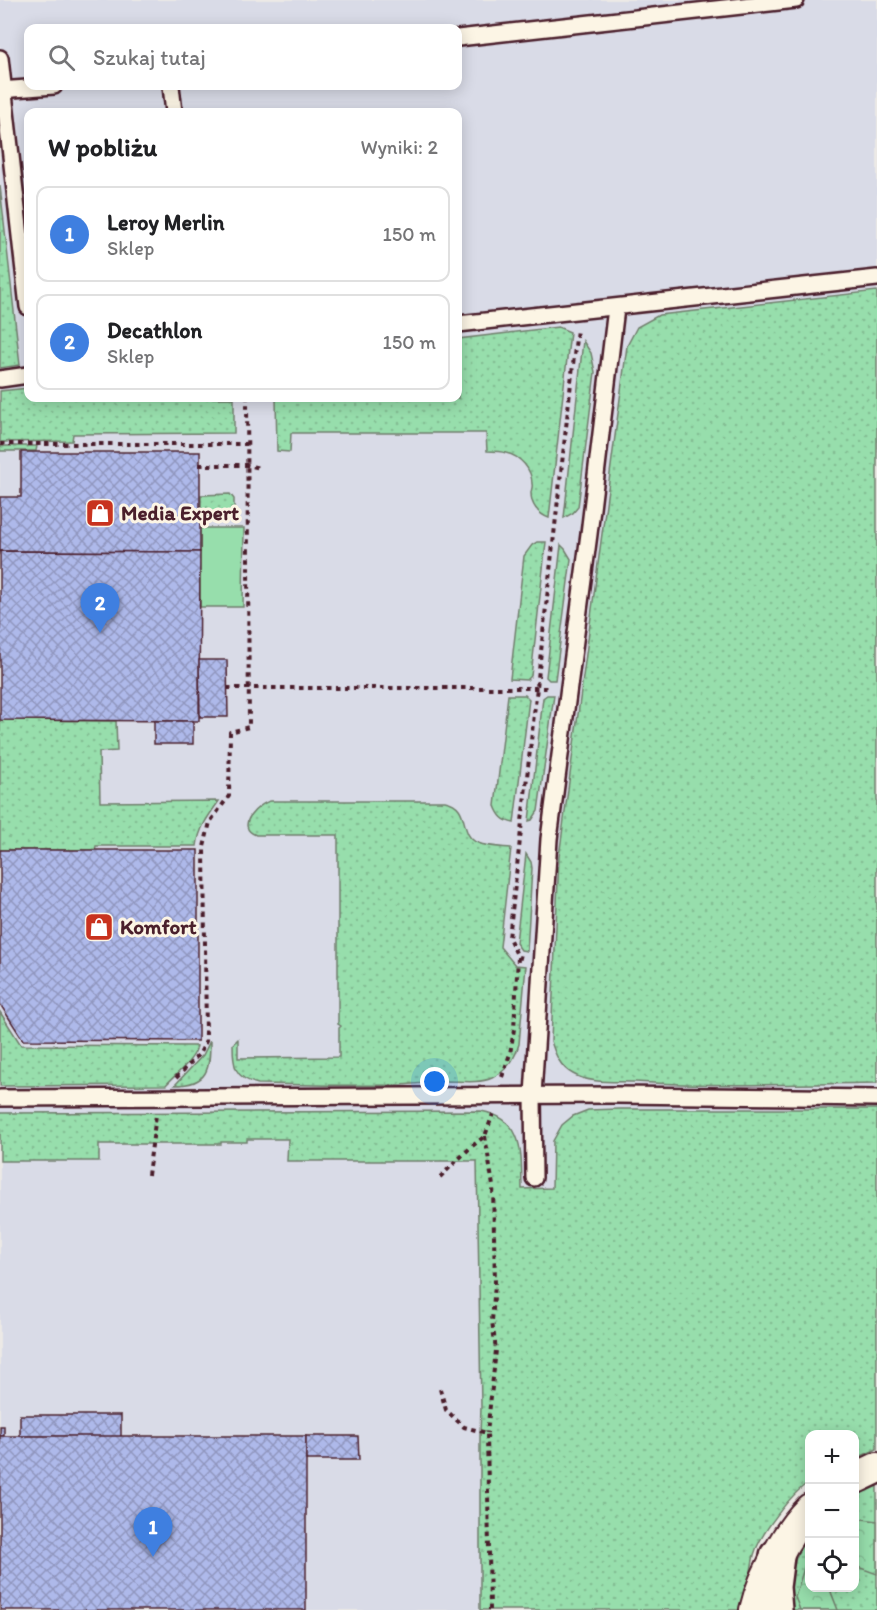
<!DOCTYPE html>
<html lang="pl">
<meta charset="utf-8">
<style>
:root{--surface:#fff;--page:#f6f6f6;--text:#202124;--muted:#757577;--line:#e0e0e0;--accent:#c8321e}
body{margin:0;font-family:Itim,sans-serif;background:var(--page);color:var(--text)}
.controls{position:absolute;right:18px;bottom:18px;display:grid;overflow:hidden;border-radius:12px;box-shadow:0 3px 15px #0003}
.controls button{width:54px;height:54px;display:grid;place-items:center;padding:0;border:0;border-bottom:2px solid var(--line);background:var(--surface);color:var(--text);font:30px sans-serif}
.you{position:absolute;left:435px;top:1082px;width:21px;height:21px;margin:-15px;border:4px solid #fff;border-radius:50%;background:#1a73e8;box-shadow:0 0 0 9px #1a73e833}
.badge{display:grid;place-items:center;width:39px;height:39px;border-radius:50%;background:var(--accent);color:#fff;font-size:20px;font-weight:700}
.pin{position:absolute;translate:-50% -50px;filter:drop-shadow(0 2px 3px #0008)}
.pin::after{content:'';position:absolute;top:32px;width:21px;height:18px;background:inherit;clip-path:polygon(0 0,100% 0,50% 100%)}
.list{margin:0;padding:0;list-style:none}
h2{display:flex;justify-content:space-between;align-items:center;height:78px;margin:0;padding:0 24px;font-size:26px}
h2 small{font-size:20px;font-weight:400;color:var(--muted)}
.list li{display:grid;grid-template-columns:39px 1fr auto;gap:18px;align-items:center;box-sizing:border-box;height:96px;margin:0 12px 12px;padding:0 12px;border:2px solid var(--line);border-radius:12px}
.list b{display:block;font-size:22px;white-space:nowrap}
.list p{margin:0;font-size:20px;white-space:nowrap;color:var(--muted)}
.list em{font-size:20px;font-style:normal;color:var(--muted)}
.icon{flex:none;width:33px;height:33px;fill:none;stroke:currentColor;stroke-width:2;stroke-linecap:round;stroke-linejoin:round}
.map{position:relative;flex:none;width:877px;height:1610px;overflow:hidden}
.search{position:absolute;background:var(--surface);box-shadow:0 3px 15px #0003;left:24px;top:24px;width:438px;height:66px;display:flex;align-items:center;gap:15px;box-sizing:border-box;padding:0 21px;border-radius:12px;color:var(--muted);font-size:22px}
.panel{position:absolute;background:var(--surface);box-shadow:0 3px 15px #0003;left:24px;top:108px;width:438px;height:294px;border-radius:12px}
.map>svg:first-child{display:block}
.built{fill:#d9dbe7;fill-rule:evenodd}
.green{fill:url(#green-dots);stroke:#707e6c;stroke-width:1.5}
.forest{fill:url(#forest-crowns);stroke:#707e6c;stroke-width:1.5}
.pitch{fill:#97deac;stroke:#707e6c;stroke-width:1.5}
.building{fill:url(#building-cross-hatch);stroke:#4a1f2b;stroke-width:1.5}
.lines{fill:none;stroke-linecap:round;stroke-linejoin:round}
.lane-casing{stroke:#4a1f2b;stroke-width:20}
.street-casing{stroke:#4a1f2b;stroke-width:34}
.primary-casing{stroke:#4a1f2b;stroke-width:38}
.path{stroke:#4a1f2b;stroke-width:4;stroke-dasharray:4.5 4.5;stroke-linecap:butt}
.lane{stroke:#fcf5e5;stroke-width:15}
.street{stroke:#fcf5e5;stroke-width:30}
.primary{stroke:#fcf5e5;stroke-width:33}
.labels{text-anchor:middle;stroke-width:6;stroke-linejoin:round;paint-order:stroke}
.poi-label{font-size:21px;font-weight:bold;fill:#4a1f2b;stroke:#fcf5e5;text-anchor:start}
</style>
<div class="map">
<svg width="877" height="1610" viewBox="0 0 877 1610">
<defs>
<pattern id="green-dots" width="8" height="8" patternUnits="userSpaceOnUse" patternTransform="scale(1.5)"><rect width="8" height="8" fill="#97deac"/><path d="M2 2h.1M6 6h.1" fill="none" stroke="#84be94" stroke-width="1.8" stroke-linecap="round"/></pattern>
<pattern id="forest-crowns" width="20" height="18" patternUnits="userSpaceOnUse" patternTransform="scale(1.5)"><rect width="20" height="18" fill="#97deac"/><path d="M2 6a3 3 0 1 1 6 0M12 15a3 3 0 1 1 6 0" fill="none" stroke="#84be94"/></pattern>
<pattern id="building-cross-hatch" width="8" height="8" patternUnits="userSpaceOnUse" patternTransform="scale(1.5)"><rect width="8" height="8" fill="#aeb9ea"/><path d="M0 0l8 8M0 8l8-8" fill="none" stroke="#9096be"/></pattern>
</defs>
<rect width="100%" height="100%" fill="#ece9e6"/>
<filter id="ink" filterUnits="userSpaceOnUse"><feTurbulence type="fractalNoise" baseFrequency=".0167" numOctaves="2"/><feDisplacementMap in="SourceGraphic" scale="12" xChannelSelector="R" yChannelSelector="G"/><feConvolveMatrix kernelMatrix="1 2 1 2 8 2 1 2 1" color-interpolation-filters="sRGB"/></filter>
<g filter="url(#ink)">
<path class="built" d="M0 0H877V1437L854 1434H810L768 1503 730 1610H0ZM28 28H458V86H28ZM28 112H458V398H28Z"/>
<g class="green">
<path d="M0 186 20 365 0 368Z"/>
<path d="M877 291V1083C797 1084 716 1087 635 1082 616 1081 590 1084 573 1074 560 1067 555 1054 551 1041L559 857 627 346 637 327 659 315Z"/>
<path d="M558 327 570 332 549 518C538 514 531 505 531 493 531 490 533 487 532 484 532 469 520 456 506 453 500 451 493 451 487 451L486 433H291L290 452 277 451 276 398H458V339Z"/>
<path d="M583 341 591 353 595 372 578 507 573 513 564 518Z"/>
<path d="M28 388V398H234V433L73 434 72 441 0 442V391Z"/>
<path d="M0 446H37L36 451H0Z"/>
<path d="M230 494 234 499V516L201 515V495Z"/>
<path d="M537 542H546L531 676 527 680 510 679 524 556 532 545Z"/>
<path d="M561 545 565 549 571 559 555 680H549L546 677Z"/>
<path d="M508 695H525L529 699 514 823C503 821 499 816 495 806Z"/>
<path d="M547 695H554L538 811 532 820 529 821 543 698Z"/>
<path d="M0 720 116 721 117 751 99 752 100 802 219 801C209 815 199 828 197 846H96L95 850H0Z"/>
<path d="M271 801H445C472 806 457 834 478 843 488 847 501 847 511 848L500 947 515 965 526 966 519 1044C515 1060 507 1071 492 1078 478 1084 461 1081 446 1081 431 1082 416 1084 400 1085 353 1086 305 1085 258 1084 234 1078 233 1066 233 1044L238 1039V1058L339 1057V1028L341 1026 338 1024V835H256C234 827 258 803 271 801Z"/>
<path d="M526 854 531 862 532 868 527 951 521 950 516 943Z"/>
<path d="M0 1012 21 1045 197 1046C195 1059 175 1075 166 1085L0 1086Z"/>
<path d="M210 1041C210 1069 208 1085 175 1085L203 1055Z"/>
<path d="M620 1109H877V1449L855 1459 854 1434H810L809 1482C791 1494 760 1534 754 1555 750 1573 748 1592 745 1610H480V1435L481 1407 477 1161H287L288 1139H247V1142H221V1144H99V1161H0V1113L481 1111C525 1119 521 1153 522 1189L552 1188 553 1141 562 1125 573 1116 588 1110Z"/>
<path d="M877 1483V1610H787C790 1583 791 1556 809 1535L810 1588H854L855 1495Z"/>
</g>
<g class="forest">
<path d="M855 1518 877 1521V1574L855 1566Z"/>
<path d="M809 1552 810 1588H834L831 1592 838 1610H800L795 1597Z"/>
</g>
<path class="pitch" d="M199 528H244L243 607H200Z"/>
<g class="building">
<path d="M21 452H200V552L0 551V497H21Z"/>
<path d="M0 551 200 552 199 721 0 720Z"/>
<path d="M199 660H227L228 717H200Z"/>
<rect x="154" y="721" width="39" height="23"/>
<path d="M0 850H198V1041L23 1040 0 1004Z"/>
<path d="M20 1415H121V1437L20 1436Z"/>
<rect x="0" y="1426" width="4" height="10"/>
<rect x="0" y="1436" width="306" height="174"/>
<path d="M306 1436H358L359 1460H306Z"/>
</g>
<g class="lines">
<g class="lane-casing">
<g id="lane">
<path d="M458 38 796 0"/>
<path d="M0 58 28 307"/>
<path d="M171 86 174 112"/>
<path d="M0 90 54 86"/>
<path d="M458 324 877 278"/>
<path d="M0 379 28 375"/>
<path d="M0 1098 617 1095 877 1098"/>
<path d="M534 1178 533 1095 549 839 589 534 616 308"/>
</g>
</g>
<g class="street-casing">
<g id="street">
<path d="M854 1479 877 1468"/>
<path d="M755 1610C760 1589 767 1575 777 1556 786 1538 795 1524 810 1509"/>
</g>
</g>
<g class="primary-casing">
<path id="primary" d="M775 1610 773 1587 777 1556"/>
</g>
<g class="path">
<path d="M0 444H248"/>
<path d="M199 465H247L260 468"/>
<path d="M227 688H551"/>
<path d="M522 958 518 957 509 938 577 329"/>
<path d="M502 1077 510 1054 514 1029 518 957"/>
<path d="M176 1078 200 1053 206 1041 204 847 210 822 229 796 230 732 249 727 247 398"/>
<path d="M485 1136 493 1186 495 1284 492 1321 496 1350 487 1433"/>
<path d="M148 1175 156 1115"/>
<path d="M440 1177 471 1147 485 1136 493 1114"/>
<path d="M440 1389 446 1410 464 1427 487 1433 490 1610"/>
</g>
<use href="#lane" class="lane"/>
<use href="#street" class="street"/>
<use href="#primary" class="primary"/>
</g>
</g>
<defs>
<g id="shop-square" transform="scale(1.5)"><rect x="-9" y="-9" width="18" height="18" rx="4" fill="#c8321e" stroke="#fcf5e5"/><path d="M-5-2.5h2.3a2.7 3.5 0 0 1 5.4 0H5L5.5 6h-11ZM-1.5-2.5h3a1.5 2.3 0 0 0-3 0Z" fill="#fff"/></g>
</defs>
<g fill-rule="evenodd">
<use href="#shop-square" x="100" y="513"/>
<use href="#shop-square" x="99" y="927"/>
</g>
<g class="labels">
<g class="poi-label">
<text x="121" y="520">Media Expert</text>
<text x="120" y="934">Komfort</text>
</g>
</g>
</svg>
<div class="controls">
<button>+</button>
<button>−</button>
<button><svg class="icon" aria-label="locate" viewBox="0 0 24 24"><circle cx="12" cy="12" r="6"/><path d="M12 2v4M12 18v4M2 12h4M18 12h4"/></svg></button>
</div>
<div class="you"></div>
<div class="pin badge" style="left:153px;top:1557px;background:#3f7fe0">1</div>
<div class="pin badge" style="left:100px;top:633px;background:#3f7fe0">2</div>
<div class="search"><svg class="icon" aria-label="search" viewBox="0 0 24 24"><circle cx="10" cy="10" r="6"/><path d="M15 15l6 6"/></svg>Szukaj tutaj</div>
<section class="panel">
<h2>W pobliżu<small>Wyniki: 2</small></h2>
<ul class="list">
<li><span class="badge" style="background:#3f7fe0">1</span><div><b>Leroy Merlin</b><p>Sklep</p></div><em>150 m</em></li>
<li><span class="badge" style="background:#3f7fe0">2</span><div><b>Decathlon</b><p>Sklep</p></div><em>150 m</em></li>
</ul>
</section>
</div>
